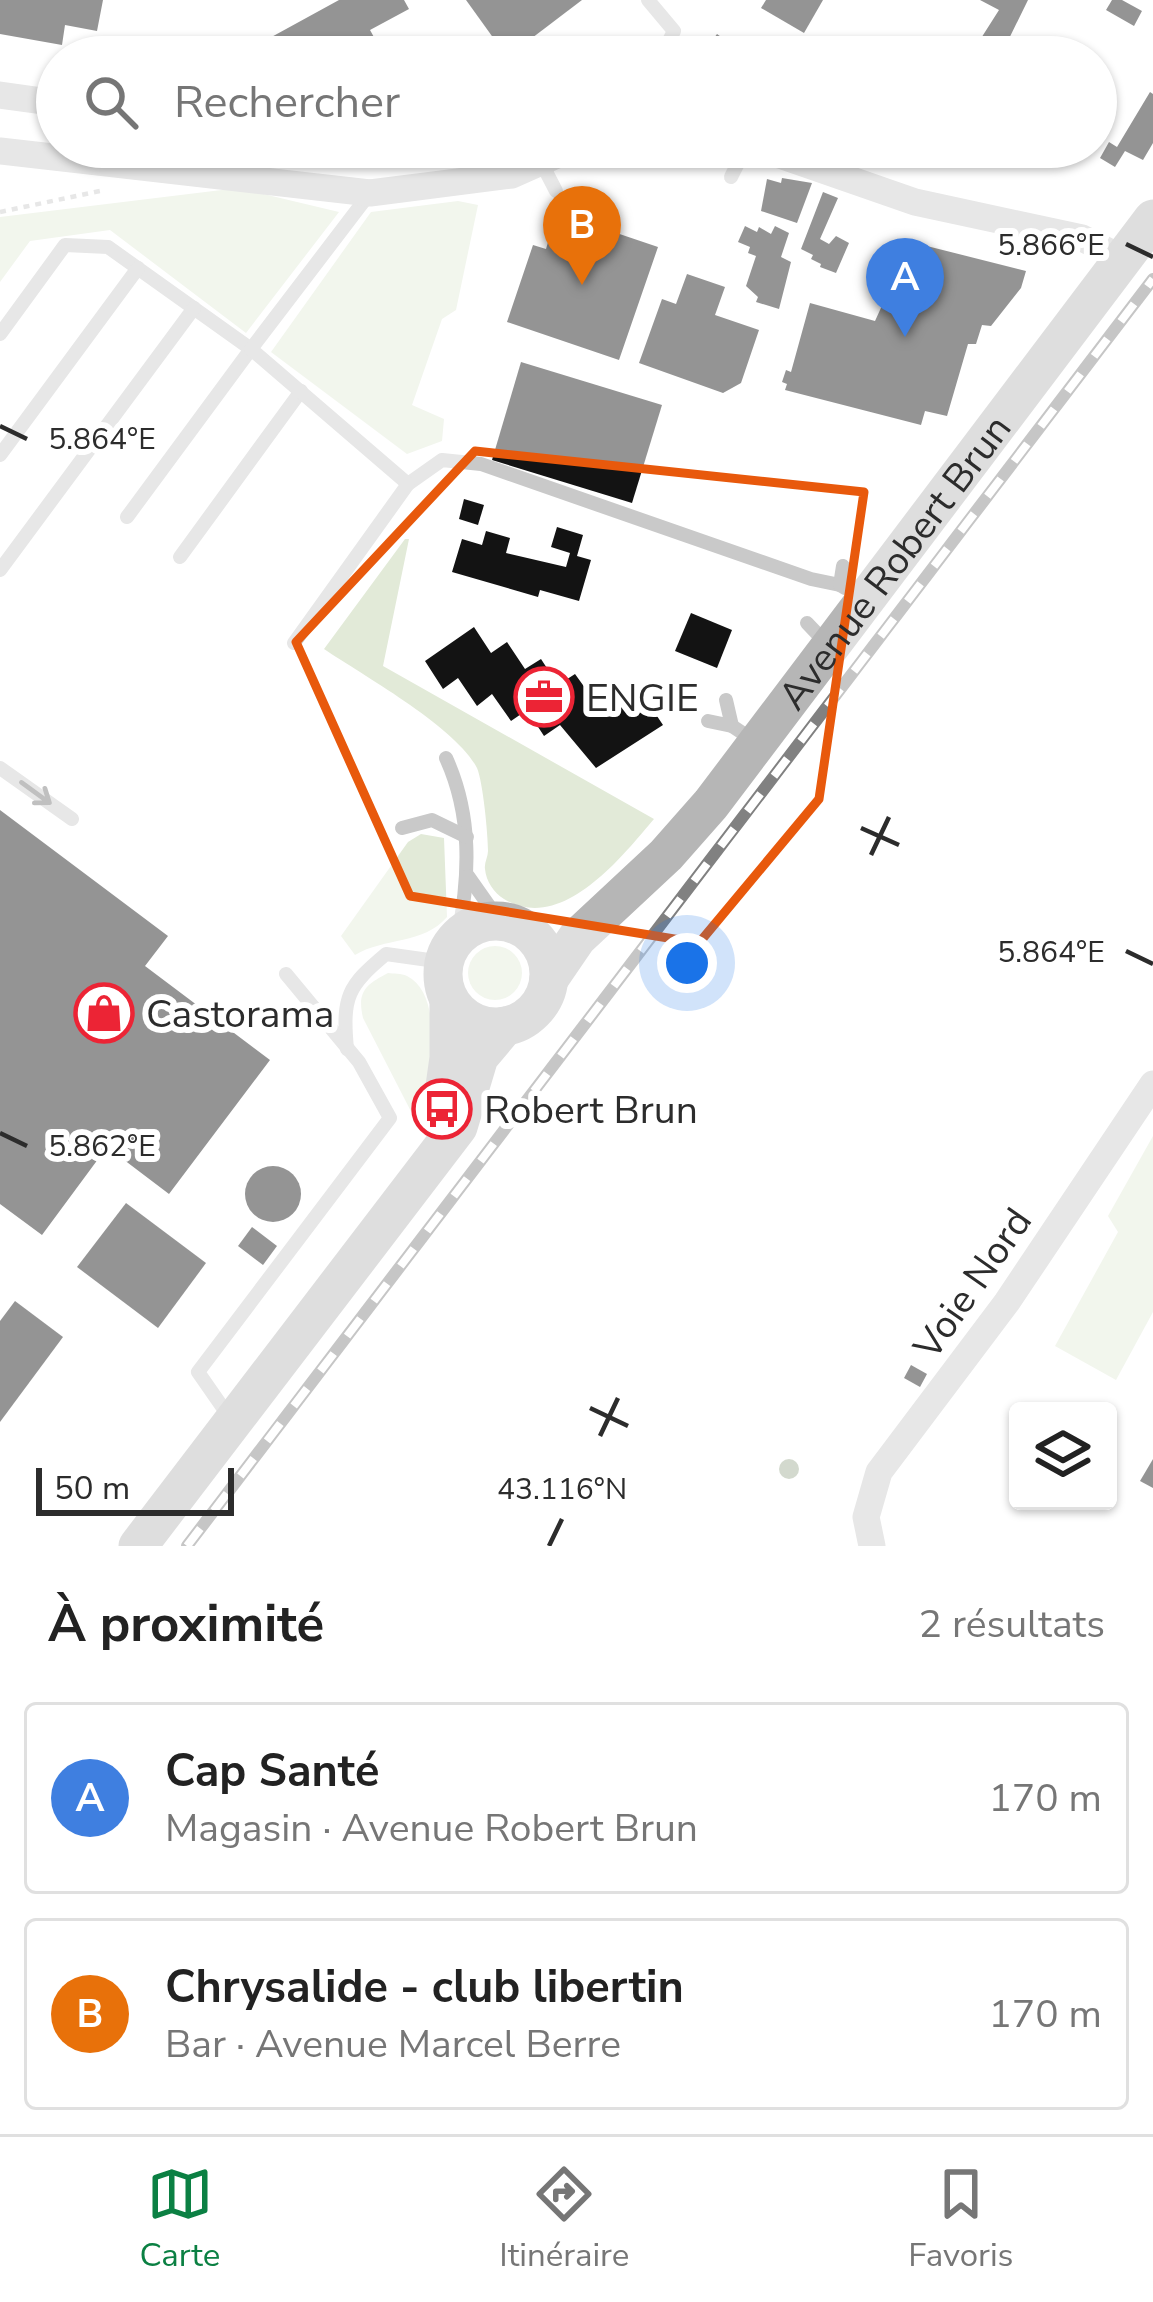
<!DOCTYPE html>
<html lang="fr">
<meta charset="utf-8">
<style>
:root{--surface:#fff;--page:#f2f2f2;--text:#222;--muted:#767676;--line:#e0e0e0;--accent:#0b8043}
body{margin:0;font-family:"Nunito Sans",sans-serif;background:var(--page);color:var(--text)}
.controls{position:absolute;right:36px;bottom:36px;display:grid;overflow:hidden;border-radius:12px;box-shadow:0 3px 9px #0004}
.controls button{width:108px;height:108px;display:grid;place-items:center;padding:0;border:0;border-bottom:3px solid var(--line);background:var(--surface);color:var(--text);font:60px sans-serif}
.scale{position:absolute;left:36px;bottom:30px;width:198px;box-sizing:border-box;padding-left:12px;border:6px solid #2c2c2c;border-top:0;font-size:33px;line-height:42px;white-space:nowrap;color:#2c2c2c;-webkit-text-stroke:9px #fff;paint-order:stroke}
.you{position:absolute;left:687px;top:963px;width:42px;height:42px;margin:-30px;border:9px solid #fff;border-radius:50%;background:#1a73e8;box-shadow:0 0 0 18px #1a73e833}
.badge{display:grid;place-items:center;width:78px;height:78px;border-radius:50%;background:var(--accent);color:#fff;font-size:39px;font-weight:700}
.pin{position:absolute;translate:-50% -99px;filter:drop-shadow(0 3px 6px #0008)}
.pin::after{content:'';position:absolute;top:63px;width:42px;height:36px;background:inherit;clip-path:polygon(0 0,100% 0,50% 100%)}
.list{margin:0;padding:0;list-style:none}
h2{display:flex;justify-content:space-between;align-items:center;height:156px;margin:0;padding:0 48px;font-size:51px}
h2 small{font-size:39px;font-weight:400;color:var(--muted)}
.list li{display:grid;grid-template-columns:78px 1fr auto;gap:36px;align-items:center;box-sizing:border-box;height:192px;margin:0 24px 24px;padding:0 24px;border:3px solid var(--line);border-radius:12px}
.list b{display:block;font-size:45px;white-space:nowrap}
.list p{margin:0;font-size:39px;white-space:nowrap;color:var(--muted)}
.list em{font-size:39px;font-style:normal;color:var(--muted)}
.icon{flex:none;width:66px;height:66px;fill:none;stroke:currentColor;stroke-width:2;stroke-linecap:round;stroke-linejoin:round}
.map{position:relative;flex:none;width:1153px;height:1546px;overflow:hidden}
.search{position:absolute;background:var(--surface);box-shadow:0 3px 9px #0004;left:36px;right:36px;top:36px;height:132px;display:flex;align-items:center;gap:30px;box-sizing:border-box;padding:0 42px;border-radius:66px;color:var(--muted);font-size:45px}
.sheet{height:588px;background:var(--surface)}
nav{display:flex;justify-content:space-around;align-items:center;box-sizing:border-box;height:168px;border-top:3px solid var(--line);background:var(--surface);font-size:33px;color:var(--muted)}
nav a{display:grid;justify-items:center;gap:6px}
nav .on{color:var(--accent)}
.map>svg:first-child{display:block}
.green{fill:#e2ead8}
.building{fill:#131313}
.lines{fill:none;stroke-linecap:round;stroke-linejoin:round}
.path{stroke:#c9c9c9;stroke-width:4.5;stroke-dasharray:6 6;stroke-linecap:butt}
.lane{stroke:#c9c9c9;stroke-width:14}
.street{stroke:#c9c9c9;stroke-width:27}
.secondary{stroke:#b6b6b6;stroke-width:39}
.rail-casing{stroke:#818181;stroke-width:12}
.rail{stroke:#fff;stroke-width:8;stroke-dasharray:22;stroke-linecap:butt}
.tree{fill:#9eac92}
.oneway{stroke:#737373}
.marked{fill:none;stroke:#e8590c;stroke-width:9;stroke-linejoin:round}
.ticks{fill:none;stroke:#2c2c2c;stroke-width:4.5}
.labels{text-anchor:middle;stroke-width:12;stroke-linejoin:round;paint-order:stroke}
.street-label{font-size:39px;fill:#2c2c2c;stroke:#fff}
.poi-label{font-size:39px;fill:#2c2c2c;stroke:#fff;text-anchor:start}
.ticks-label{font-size:30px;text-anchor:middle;fill:#2c2c2c;stroke:#fff;stroke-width:12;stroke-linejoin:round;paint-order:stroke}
</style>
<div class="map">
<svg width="1153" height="1546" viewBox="0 0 1153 1546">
<rect width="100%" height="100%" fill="#fff"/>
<g class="green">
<path d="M238 188 339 212 246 333 110 230 30 241 0 282V217Z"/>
<path d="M458 201 478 205 456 310 442 319 412 405 444 419 442 441 407 454 271 352 371 212Z"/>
<path d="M405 539H409L383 666 654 819C621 858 561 934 504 899 494 893 486 881 485 869 484 863 488 857 488 851 488 835 483 782 477 768 456 727 364 676 324 649Z"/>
<path d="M421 834 444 838 447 917C423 945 385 937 355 955L341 936 408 842Z"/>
<circle cx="495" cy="973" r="27"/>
<path d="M388 973C394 974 401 973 407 976 448 996 429 1094 420 1129L363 1018C357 992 365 985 388 973Z"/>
<path d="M1153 1136V1312L1116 1380 1055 1346 1118 1232 1108 1216Z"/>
</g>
<g class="building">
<path d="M0 0H103L97 31 65 25 62 45 0 34Z"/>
<path d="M339 0H404L409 9 370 30 385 57H275L266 40Z"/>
<path d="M466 0H582L507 57Z"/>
<path d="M766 0H823L804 33 761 8Z"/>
<path d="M980 0H1028L1001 55 978 43 999 10Z"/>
<path d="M1112 0H1122L1142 11 1134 26 1106 10Z"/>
<path d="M717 34 724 39 713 57H700Z"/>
<path d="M1150 92 1153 94V143L1143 160 1125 151 1115 167 1100 158 1109 142 1117 147Z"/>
<path d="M950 147H970L964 159 950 151Z"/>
<path d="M782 178 812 183 797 223 761 211 767 179 781 183Z"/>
<path d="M823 192 838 198 820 239 829 244 836 236 849 243 836 273 820 267 821 264 811 259 813 255 801 249Z"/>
<path d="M581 221 658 247 619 360 507 322 533 245 546 249 549 239 568 230 576 233Z"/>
<path d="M745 226 757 232 759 227 771 234 775 226 789 233 781 257 791 262 779 309 756 302 758 297 746 286 756 256 748 253 750 247 738 242Z"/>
<path d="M911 242 1026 271 1021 288 991 326 982 325 976 344H968L947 416 925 411 921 425 785 390 787 384 782 382 786 370 791 372 810 303 875 321Z"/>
<path d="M687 274 725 287 715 315 759 330 741 383 723 393 639 363 662 299 676 304Z"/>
<path d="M521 362 662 405 632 503 492 460Z"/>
<path d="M464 499 484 505 478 525 459 519Z"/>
<path d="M557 527 583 535 577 556 591 560 579 601 540 590 538 597 452 572 462 539 482 545 486 531 510 538 506 553 566 567 570 553 551 547Z"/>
<path d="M691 613 732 630 717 668 675 651Z"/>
<path d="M474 627 491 653 507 642 525 669 541 659 558 685 575 674 593 699 608 689 622 706 631 699 649 704 663 725 596 768 560 725 544 736 527 710 511 721 492 694 477 706 458 678 443 689 425 661Z"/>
<path d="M0 810 168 936 145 966 270 1060 169 1194 107 1147 42 1235 0 1204Z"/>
<circle cx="273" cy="1194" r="28"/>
<path d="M126 1203 206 1263 158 1328 77 1267Z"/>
<path d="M252 1227 277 1246 263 1265 238 1246Z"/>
<path d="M15 1301 63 1337 0 1422V1321Z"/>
<path d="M911 1365 927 1374 920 1387 904 1378Z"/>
<path d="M1153 1459V1488L1140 1481Z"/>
</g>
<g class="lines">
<path class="path" d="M0 212 100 191"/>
<g class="lane">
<path d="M648 0 674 31 661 57"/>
<path d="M541 162 556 191"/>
<path d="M731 177 745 149"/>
<path d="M0 334 65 245 108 247 251 349 127 517"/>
<path d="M0 455 138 268"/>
<path d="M408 484 442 460 481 464 811 579 840 585"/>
<path d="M180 557 301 391"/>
<path d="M843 566 840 585 845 588"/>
<path d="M0 570 194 308"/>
<path d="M807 623 826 643"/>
<path d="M294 643 408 484 251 349 370 193"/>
<path d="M726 700 732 726"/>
<path d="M708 721 732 726 753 740"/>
<path d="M446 758C472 815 470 875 458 936"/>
<path d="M0 768 72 819"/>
<path d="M402 828 432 820 467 837"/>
<path d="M468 876 499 920"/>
<path d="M347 1049C342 996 348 986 386 954L443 962"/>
<path d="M230 1418 198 1372 390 1118 359 1062 286 974"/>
</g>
<g class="street">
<path d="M0 95 57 103"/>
<path d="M728 147 774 153 915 202 1082 238 1125 260"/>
<path d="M0 151 370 193 512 175 575 147"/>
<path d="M872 1546 866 1517 879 1472 1007 1302 1153 1084"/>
</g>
<g class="secondary">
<circle cx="496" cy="974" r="53"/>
<path id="s1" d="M549 979 577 938 666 855 711 804 1153 219"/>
<path d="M442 1108 449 1058V1000"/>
<path d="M138 1546 458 1127 479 1057 505 1026"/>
</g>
<g class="rail-casing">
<path id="rail" d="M187 1546 1153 279"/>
</g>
<use href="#rail" class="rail"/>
</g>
<circle class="tree" cx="789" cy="1469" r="10"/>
<defs><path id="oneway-shaft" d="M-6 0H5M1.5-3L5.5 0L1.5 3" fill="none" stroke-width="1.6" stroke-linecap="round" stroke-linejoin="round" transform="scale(3)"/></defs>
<use class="oneway" href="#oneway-shaft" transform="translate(36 793) rotate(36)"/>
<path d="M0 0H1153V1546H0ZM475 451 864 492 819 799 699 943 410 896 296 642Z" fill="#fff" fill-opacity=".55" fill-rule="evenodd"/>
<path class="marked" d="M475 451 864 492 819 799 699 943 410 896 296 642Z"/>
<path class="ticks" d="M1126 244 1153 257M0 426 27 439M861 828 899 845M871 855 889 817M1126 951 1153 964M0 1133 27 1146M590 1408 628 1426M600 1436 618 1398M549 1546 562 1519"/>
<defs>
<g id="office-ring" transform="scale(3)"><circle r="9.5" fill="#fff" stroke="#ec2435" stroke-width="1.5"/><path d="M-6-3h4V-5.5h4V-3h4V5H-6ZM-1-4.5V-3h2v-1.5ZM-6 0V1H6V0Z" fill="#ec2435"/></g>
<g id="shop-ring" transform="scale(3)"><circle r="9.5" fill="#fff" stroke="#ec2435" stroke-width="1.5"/><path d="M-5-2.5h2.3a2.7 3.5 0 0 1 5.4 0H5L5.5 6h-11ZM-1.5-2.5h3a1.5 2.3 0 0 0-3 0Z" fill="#ec2435"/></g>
<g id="bus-ring" transform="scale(3)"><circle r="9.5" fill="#fff" stroke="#ec2435" stroke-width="1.5"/><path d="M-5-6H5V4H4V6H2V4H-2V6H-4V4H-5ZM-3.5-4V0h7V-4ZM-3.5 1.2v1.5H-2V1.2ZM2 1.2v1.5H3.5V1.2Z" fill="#ec2435"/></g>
</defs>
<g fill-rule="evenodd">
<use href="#office-ring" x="544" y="697"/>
<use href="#shop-ring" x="104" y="1013"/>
<use href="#bus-ring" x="442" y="1109"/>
</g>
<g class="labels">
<g class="street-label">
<text dy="14" stroke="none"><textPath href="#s1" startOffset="543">Avenue Robert Brun</textPath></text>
<text transform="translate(972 1283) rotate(-55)" y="14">Voie Nord</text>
</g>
<g class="poi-label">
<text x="586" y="711">ENGIE</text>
<text x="146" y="1027">Castorama</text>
<text x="484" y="1123">Robert Brun</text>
</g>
</g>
<g class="ticks-label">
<text x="1051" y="255">5.866°E</text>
<text x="102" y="449">5.864°E</text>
<text x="1051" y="962">5.864°E</text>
<text x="102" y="1156">5.862°E</text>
<text x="562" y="1499">43.116°N</text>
</g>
</svg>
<div class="controls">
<button><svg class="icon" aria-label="layers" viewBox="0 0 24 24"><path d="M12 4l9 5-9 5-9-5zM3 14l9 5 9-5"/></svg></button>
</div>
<div class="scale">50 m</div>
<div class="you"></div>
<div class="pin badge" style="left:905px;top:337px;background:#3f7fe0">A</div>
<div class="pin badge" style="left:582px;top:285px;background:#e8710a">B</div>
<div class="search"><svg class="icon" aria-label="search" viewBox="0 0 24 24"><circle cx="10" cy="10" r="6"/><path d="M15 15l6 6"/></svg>Rechercher</div>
</div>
<section class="sheet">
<h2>À proximité<small>2 résultats</small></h2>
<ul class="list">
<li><span class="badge" style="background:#3f7fe0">A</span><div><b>Cap Santé</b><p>Magasin · Avenue Robert Brun</p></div><em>170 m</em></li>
<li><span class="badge" style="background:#e8710a">B</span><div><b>Chrysalide - club libertin</b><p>Bar · Avenue Marcel Berre</p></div><em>170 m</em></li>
</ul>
</section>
<nav>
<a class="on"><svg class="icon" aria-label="map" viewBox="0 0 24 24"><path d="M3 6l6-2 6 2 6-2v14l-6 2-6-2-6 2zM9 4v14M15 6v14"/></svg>Carte</a>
<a><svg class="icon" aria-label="directions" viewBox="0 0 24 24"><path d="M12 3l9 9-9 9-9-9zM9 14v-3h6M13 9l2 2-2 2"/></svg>Itinéraire</a>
<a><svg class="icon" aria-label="saved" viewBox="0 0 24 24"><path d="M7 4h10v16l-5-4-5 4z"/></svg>Favoris</a>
</nav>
